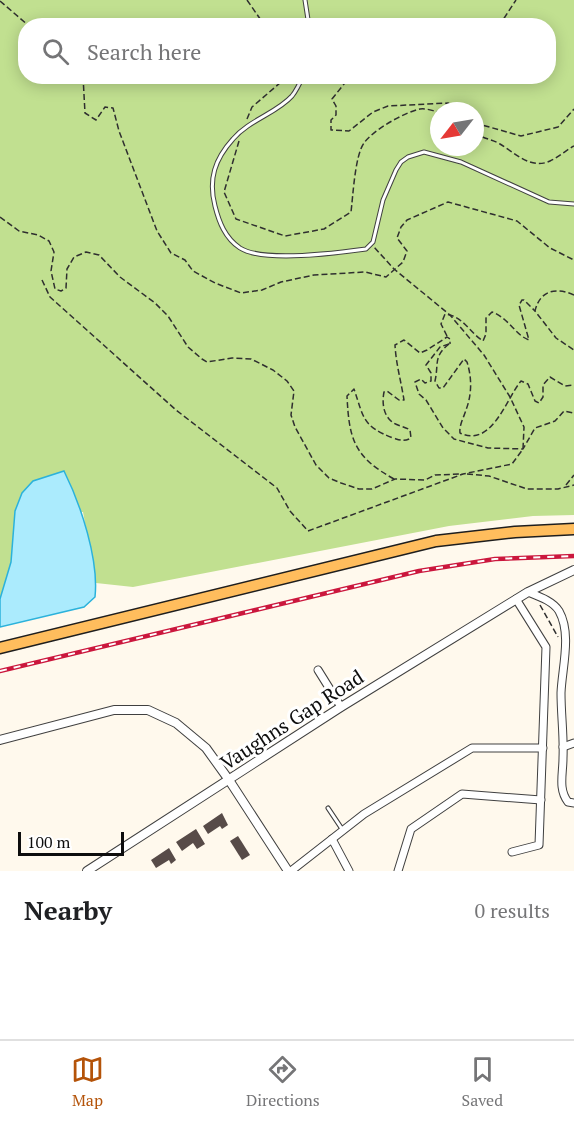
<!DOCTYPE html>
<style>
:root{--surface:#fff;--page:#f2f2f2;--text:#202124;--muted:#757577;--line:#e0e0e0;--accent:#b45309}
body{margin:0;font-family:"PT Serif",serif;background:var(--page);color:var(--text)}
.compass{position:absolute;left:430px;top:102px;width:54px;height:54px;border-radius:50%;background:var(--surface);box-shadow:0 3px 15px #0003;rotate:239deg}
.scale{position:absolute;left:18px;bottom:15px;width:106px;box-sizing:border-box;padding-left:6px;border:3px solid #0d0d0d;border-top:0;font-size:16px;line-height:21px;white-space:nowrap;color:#0d0d0d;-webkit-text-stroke:4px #fff;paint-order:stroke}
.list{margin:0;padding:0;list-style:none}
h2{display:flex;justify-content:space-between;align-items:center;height:78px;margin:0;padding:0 24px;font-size:26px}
h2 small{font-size:20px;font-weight:400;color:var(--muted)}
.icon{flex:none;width:33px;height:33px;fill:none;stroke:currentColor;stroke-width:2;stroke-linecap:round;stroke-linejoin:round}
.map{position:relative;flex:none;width:574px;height:871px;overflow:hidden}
.search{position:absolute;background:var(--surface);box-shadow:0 3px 15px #0003;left:18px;right:18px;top:18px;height:66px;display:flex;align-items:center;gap:15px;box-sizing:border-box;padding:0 21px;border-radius:24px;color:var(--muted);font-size:22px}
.sheet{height:168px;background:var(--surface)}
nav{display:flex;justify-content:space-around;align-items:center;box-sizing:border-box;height:84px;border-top:2px solid var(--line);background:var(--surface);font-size:16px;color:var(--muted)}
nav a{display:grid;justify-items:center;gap:3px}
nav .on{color:var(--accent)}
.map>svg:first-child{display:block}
.forest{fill:#c1e090;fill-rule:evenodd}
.water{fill:#abebfd;stroke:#2bb2db;stroke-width:1.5}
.building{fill:#574b48}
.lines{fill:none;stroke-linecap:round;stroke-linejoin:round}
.service-casing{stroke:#404040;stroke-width:5}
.minor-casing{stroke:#404040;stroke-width:9}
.tertiary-casing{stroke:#404040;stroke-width:10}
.primary-casing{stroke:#1e1e1e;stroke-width:13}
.path{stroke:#2f2f2f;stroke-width:1.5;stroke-dasharray:6 3;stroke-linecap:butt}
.service{stroke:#fff;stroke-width:3}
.minor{stroke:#fff;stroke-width:7}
.tertiary{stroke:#fff;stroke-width:8}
.primary{stroke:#ffbd5d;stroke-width:10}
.rail-casing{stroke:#cb173d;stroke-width:4.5}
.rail{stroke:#fff;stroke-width:2;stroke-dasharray:7;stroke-linecap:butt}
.labels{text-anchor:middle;stroke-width:6;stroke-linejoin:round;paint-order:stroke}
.street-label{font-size:20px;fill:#0d0d0d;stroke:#fff}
</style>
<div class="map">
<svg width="574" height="871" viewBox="0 0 574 871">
<rect width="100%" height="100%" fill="#fff9ed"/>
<path class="forest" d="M0 0H574V515L533 516 449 526 133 587 96 583 83 512 15 511 11 562 0 599ZM26 26H548V76H26ZM439 111H475V147H439Z"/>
<path class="water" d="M64 471C81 505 99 560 95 597L84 607 0 627V599L11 562 15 511 22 493 33 481Z"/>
<g class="building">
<path d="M222 813 228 825 222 829 220 826 208 834 203 826Z"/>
<path d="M196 829 205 844 197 849 193 843 182 851 176 842Z"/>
<path d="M238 836 250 855 242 860 230 841Z"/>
<path d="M169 848 176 860 171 864 169 860 156 868 151 860Z"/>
</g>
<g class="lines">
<g class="service-casing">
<g id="service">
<path d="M305 0 309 26"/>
<path d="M303 76C300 83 296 91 292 96 277 113 249 120 233 139 215 159 208 179 215 206 219 222 225 238 240 248 264 263 337 253 366 249L373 242 383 200 396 170 401 162 408 157 424 152 461 162 549 202 574 204"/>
<path d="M328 808 342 829"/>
</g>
</g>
<g class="minor-casing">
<g id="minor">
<path d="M528 592C538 596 553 601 559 611 572 634 562 668 561 693 561 715 564 736 563 758 563 774 558 789 568 802L574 803"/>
<path d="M318 670 341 707"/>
<path d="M563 747 574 743"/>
<path d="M332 839 349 871"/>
<path d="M512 852 539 845 546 647 516 599"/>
<path d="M291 871 364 814 472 748H543"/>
<path d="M398 871 411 829 462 794 541 800"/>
</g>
</g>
<g class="tertiary-casing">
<g id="tertiary">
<path d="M0 740 114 710H148L176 723 206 748 229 780 288 871"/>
<path d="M87 871 341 707 528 592 574 570"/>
</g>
</g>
<g class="primary-casing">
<path id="primary" d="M0 648 436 541 515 532 574 529"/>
</g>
<g class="path">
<path d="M247 0 265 26"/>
<path d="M0 1 29 26"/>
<path d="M499 26 516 0"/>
<path d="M83 76 85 113 96 120 105 107 113 108 119 131 157 231 171 253 185 260 193 271 215 283 241 293 262 290 281 282 314 275 365 272 386 277 403 262 407 251 397 238 401 227 407 220 448 202 517 221 550 248 574 260"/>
<path d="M355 76 344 84 332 99 336 106V115L331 120V130L349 131 373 112 388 106 448 103 461 111"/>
<path d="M247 119 252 107 288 76"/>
<path d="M475 123 521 136 558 127 574 109"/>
<path d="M475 132C482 139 492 139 500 144 515 153 531 170 550 161 559 157 566 150 574 146"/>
<path d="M239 141 224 192 236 219 285 236 324 229 351 212C353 196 355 155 364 143 373 130 405 112 420 109 426 108 433 111 439 112"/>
<path d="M0 217 19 231 38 235 49 241 54 252 51 271 55 289 61 291 66 288 67 269 74 257 86 252 99 255 120 277 155 303 168 316 188 347 202 359 207 362 232 358 251 359 273 370 287 381 294 391 291 415 295 427 316 465 329 478 341 483 359 489H372L395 479 425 480 435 475 462 474"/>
<path d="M42 280 50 297 176 410 277 488 290 511 308 531 463 474 512 464 523 449 524 427 510 397 484 355 450 315 394 269 374 247"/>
<path d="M574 295C556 287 540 290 535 311L556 338 574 350"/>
<path d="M447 336 441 324 445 314C463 316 469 332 483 341L486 334V318L492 312C509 318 515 335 529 340L519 305 522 300H524L535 311"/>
<path d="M449 344C433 357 439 363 435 381L439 388H443L464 359 467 362C472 378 472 394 466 410 464 417 459 425 460 433 492 448 506 399 521 381L528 384 535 401 539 403 543 397V385L550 377 565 386 574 385"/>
<path d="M449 344 440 347 426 365 431 373V381L425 383 421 379 415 382 419 394 426 400 443 428 454 439 488 448 523 449 535 428 555 421 564 411 574 413"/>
<path d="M467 474 489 476 527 489H558L574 485"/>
<path d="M394 479C354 457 349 439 347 396L354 389C364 418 362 426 393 438 400 440 404 442 411 438L410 430C404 426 396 426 391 421 383 414 382 402 384 392L387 391 399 400H404C401 381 396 364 395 345L404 340 420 353 427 350 447 337 450 339V344"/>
<path d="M566 485 574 475"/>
<path d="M540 605 558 637"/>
</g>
<use href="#service" class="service"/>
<use href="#minor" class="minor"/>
<use href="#tertiary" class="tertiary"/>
<use href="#primary" class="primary"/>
<g class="rail-casing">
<path id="rail" d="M0 671 419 571 495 559 574 556"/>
</g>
<use href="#rail" class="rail"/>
</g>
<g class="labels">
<g class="street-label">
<text transform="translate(292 720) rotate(-33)" y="7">Vaughns Gap Road</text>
</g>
</g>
</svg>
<svg class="compass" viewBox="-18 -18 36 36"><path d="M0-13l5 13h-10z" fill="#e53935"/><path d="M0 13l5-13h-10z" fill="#757577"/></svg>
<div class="scale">100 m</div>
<div class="search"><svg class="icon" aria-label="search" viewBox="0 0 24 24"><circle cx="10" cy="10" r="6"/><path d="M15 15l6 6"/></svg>Search here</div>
</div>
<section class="sheet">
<h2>Nearby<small>0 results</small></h2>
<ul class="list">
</ul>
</section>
<nav>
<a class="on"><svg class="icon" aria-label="map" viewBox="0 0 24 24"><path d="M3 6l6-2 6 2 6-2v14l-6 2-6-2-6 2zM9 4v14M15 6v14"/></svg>Map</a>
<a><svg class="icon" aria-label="directions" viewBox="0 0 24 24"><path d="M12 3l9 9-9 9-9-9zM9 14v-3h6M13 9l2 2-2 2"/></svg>Directions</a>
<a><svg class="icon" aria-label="saved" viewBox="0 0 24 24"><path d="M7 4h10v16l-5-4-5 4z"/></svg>Saved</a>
</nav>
